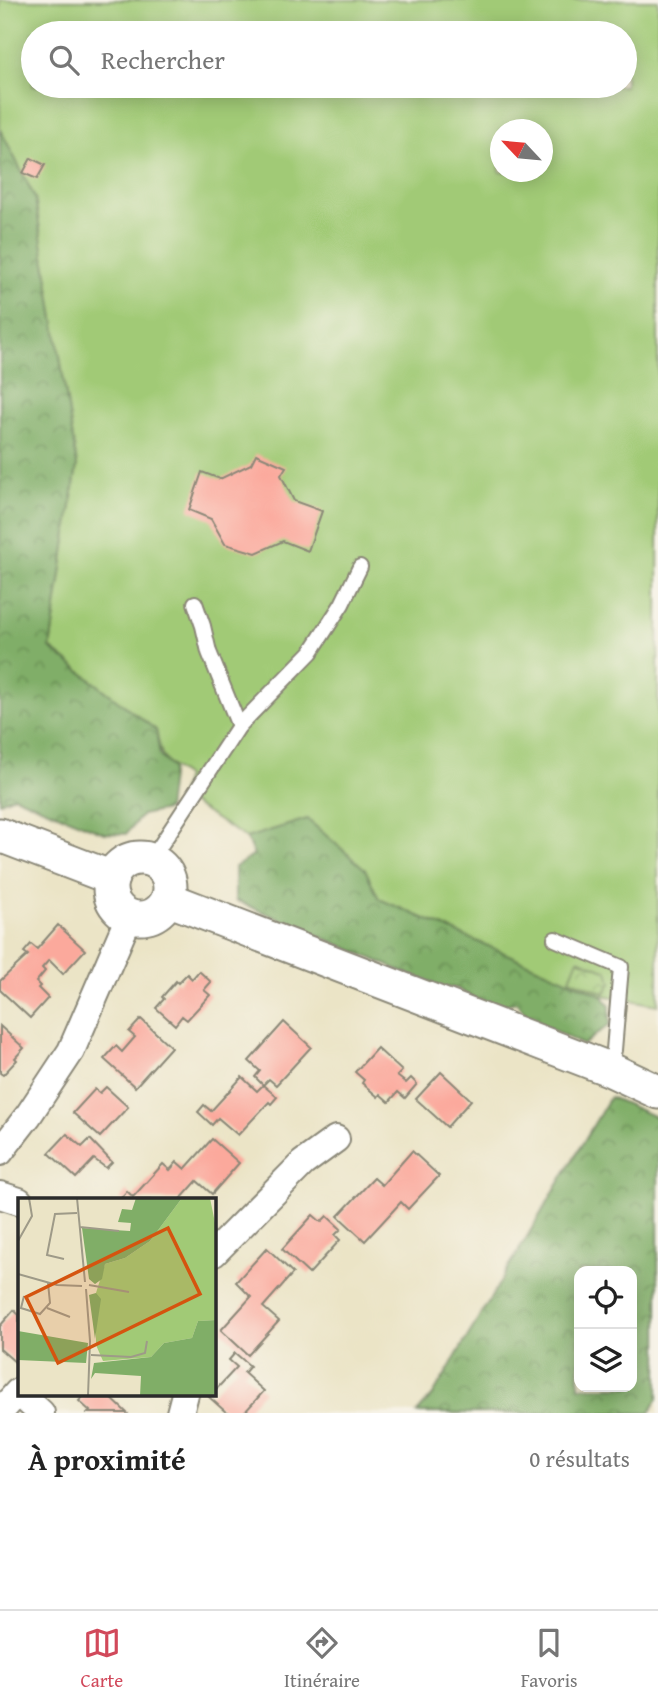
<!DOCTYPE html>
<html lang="fr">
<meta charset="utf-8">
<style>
:root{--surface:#fff;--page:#f2f2f2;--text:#222;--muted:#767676;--line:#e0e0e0;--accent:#d1495b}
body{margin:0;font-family:"Gentium Book Plus",serif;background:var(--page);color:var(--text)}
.controls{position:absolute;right:21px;bottom:21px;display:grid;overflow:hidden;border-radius:14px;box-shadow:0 4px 18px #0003}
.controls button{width:63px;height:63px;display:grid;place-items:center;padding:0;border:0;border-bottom:2px solid var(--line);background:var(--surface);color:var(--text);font:35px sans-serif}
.compass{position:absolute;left:490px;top:119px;width:63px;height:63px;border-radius:50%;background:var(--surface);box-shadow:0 4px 18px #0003;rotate:296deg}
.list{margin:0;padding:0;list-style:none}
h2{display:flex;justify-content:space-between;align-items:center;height:91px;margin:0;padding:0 28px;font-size:30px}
h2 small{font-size:23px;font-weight:400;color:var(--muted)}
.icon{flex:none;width:38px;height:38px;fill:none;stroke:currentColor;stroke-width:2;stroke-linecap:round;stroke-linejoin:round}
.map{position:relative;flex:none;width:658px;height:1413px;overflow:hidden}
.search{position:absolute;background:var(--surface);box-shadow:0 4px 18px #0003;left:21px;right:21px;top:21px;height:77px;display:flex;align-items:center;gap:18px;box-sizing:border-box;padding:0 24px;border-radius:38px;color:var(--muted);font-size:26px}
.sheet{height:196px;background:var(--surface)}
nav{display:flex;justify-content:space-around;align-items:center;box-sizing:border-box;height:98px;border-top:2px solid var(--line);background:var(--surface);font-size:19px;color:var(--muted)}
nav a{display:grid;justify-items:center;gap:4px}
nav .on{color:var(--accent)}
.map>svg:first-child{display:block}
.grass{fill:#a1ca76;stroke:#667a50;stroke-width:2;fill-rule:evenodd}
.forest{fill:url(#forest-crowns);stroke:#566c49;stroke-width:2;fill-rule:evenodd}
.park{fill:url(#park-crowns);stroke:#667a50;stroke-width:2}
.building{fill:#fba99c}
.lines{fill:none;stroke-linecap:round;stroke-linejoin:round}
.service-casing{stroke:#8b8878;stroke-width:18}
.minor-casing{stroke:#8b8878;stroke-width:30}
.tertiary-casing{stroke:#8b8878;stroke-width:37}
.service{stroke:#fff;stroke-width:14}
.minor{stroke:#fff;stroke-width:26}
.tertiary{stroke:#fff;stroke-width:33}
.inset-road{fill:none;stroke:#9e9a88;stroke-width:2}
.view{fill:#d5540f;fill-opacity:0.15;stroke:#d5540f;stroke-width:3.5}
.inset-edge{fill:none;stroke:#2b2b2b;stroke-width:3.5}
</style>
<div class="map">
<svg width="658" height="1413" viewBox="0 0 658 1413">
<defs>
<pattern id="forest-crowns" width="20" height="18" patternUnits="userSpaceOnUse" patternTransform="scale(1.75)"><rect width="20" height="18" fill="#80ae67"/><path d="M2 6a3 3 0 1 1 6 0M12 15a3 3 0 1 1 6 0" fill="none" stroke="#698e55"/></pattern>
<pattern id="park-crowns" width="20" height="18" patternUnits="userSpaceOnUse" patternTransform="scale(1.75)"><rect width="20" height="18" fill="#a1ca76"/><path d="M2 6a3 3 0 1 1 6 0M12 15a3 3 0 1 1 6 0" fill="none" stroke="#83a461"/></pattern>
</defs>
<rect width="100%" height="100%" fill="#f7f3e8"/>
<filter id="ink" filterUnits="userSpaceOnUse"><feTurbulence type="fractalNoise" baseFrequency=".0143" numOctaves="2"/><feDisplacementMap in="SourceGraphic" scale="14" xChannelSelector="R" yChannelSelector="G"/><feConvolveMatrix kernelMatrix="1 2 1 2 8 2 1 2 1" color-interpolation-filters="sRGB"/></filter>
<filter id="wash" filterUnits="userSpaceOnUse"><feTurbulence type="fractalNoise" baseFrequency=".00686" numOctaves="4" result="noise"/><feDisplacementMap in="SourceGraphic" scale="28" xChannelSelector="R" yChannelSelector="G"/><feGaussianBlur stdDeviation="1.57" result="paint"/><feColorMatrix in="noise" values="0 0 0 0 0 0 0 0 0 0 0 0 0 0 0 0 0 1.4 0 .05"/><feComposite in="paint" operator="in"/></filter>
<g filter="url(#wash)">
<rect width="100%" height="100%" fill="#ebe4c6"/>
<path class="grass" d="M0 0H658V1005L596 994 379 899 365 869 307 819 246 838 180 796 186 777C162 761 161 758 156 730L50 648 77 465 35 198 0 129ZM33 33H625V86H33ZM500 130H542V172H500Z"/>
<g class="forest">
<path d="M0 129 35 198 77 465 50 648 156 730 160 756 172 768 167 810 142 815 126 834 104 833 14 796 0 802Z"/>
<path d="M307 819 365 869 379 899 602 995 610 1006V1024L583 1045 528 1017 517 1002 490 1008 456 988 438 987 235 900V867L254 855 246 838Z"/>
<path d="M610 1097 658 1118V1398L650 1413H417L433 1395ZM579 1271H632V1387H579Z"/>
</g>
<path class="park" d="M578 959 608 971 611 982 605 993 570 979Z"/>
<g id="blocks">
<g class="building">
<path d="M31 158 45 165 37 179 23 173Z"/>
<path d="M256 454 286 467 281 475 294 501 322 511 308 551 283 541 256 553 225 544 211 519 189 510 202 472 220 479 251 464Z"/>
<path d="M58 925 85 950 63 974 49 960 42 968 45 971 36 982 40 986 38 988 48 998 30 1018 0 990V981L28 955 24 952 31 944 37 949Z"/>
<path d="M199 971 211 982 204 990 210 995 187 1020 182 1016 175 1025 156 1008 164 999 162 997 176 981 178 983 187 974 192 979Z"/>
<path d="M141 1019 171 1047 135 1087 104 1059 116 1046 122 1052 135 1037 129 1032Z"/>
<path d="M284 1022 311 1047 276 1085 269 1079 263 1085 255 1077 260 1071 249 1061Z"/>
<path d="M0 1026 24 1048 15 1058 17 1060 3 1075 0 1073Z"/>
<path d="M377 1048 402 1071 397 1076 406 1083 411 1078 417 1084 405 1098 398 1092 389 1102 380 1094 378 1097 362 1083 364 1080 355 1072Z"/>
<path d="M441 1072 471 1100 447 1127 416 1099Z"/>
<path d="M242 1077 257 1091 263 1085 277 1097 271 1104 269 1102 238 1135 218 1118 212 1125 198 1112 204 1105 211 1111Z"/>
<path d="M106 1087 128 1107 100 1137 73 1113 95 1089 100 1093Z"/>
<path d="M67 1134 82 1147 90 1139 112 1162 106 1168 94 1159 76 1178 49 1153Z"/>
<path d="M212 1139 239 1163 212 1194 197 1181 180 1200H119L127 1191 133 1197 163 1164 170 1170 177 1162 185 1169Z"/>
<path d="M412 1151 439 1176 408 1209 401 1202 365 1241 338 1216 374 1178 382 1185Z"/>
<path d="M313 1215 321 1222 327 1216 341 1229 335 1235 340 1240 309 1274 282 1249Z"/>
<path d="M267 1248 293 1273 263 1307 279 1321 248 1355 221 1330 251 1297 236 1282Z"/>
<path d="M14 1310 19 1315V1357L15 1362 0 1349V1326Z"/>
<path d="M235 1353 250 1366 244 1373 264 1391 244 1413H227L209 1397 237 1367 229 1360Z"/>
<path d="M85 1394H107L127 1413H88L90 1411 79 1401Z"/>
</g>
</g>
</g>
<g filter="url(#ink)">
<use href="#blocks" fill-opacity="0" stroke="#8b8878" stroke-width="2"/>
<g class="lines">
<g class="service-casing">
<g id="service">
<path d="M195 603 203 626 209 652 239 726"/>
<path d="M151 860 239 726 311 652 342 604 360 567"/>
<path d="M555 939 621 967 614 1050 609 1069"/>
</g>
</g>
<g class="minor-casing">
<g id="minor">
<path d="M0 1152 28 1116 71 1051 129 917"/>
<path d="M0 1195 19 1201"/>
<path d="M214 1253 303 1163 336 1139"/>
<path d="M20 1394 41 1413"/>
<path d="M0 1412 18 1392 19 1393"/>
<path d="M180 1413 185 1394"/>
</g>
</g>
<g class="tertiary-casing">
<g id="tertiary">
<path d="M0 835 112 878"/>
<circle cx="140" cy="888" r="30"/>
<path d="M168 899 609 1069 658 1092"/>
</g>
</g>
<use href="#service" class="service"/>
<use href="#minor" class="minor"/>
<use href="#tertiary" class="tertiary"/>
</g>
</g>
<g transform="translate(18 1198)">
<rect width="198" height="198" fill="#ebe4c6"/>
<path d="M164 0H192L198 30V122L180 123 174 140 146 145 133 159 85 163 78 147V95L87 66 107 60 132 43Z" fill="#a1ca76"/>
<path d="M118 0H164L132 43 107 60 87 66 84 81 77 86 71 81 64 30 112 33 113 25 100 24 104 11 114 12ZM78 95 83 101 77 141 71 97ZM198 122V198H122L123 178 77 175 73 181 76 165 133 159 146 145 174 140 180 123ZM0 133 70 145 68 165 0 162Z" fill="#80ae67"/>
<path class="inset-road" d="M59 0 67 84M62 29 101 33M0 43 14 18 11 0M46 61 29 57 37 16 59 15M0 76 39 87 64 88M71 87 111 94M68 91 72 143 70 198M6 98 3 110 22 116 32 105 30 85M29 110 52 119M73 157 113 159 127 155 129 143"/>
<path class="view" d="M150 30 182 96 40 165 8 99Z"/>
<rect width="198" height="198" class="inset-edge"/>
</g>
</svg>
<div class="controls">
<button><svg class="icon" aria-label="locate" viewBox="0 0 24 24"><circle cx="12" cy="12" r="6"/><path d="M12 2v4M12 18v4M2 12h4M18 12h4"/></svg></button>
<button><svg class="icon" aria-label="layers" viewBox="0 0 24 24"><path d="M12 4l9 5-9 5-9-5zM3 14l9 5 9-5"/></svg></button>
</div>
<svg class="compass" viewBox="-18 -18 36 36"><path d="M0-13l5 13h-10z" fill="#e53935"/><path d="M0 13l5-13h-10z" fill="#767676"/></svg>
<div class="search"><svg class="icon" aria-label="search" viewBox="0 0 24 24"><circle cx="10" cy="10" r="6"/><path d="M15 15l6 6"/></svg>Rechercher</div>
</div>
<section class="sheet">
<h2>À proximité<small>0 résultats</small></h2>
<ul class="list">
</ul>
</section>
<nav>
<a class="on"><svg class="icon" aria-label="map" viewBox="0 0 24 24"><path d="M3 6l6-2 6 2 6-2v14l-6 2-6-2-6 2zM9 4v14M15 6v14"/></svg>Carte</a>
<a><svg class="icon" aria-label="directions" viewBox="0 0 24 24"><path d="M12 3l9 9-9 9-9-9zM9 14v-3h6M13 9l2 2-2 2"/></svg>Itinéraire</a>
<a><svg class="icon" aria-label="saved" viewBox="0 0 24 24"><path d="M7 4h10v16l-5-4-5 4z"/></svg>Favoris</a>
</nav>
